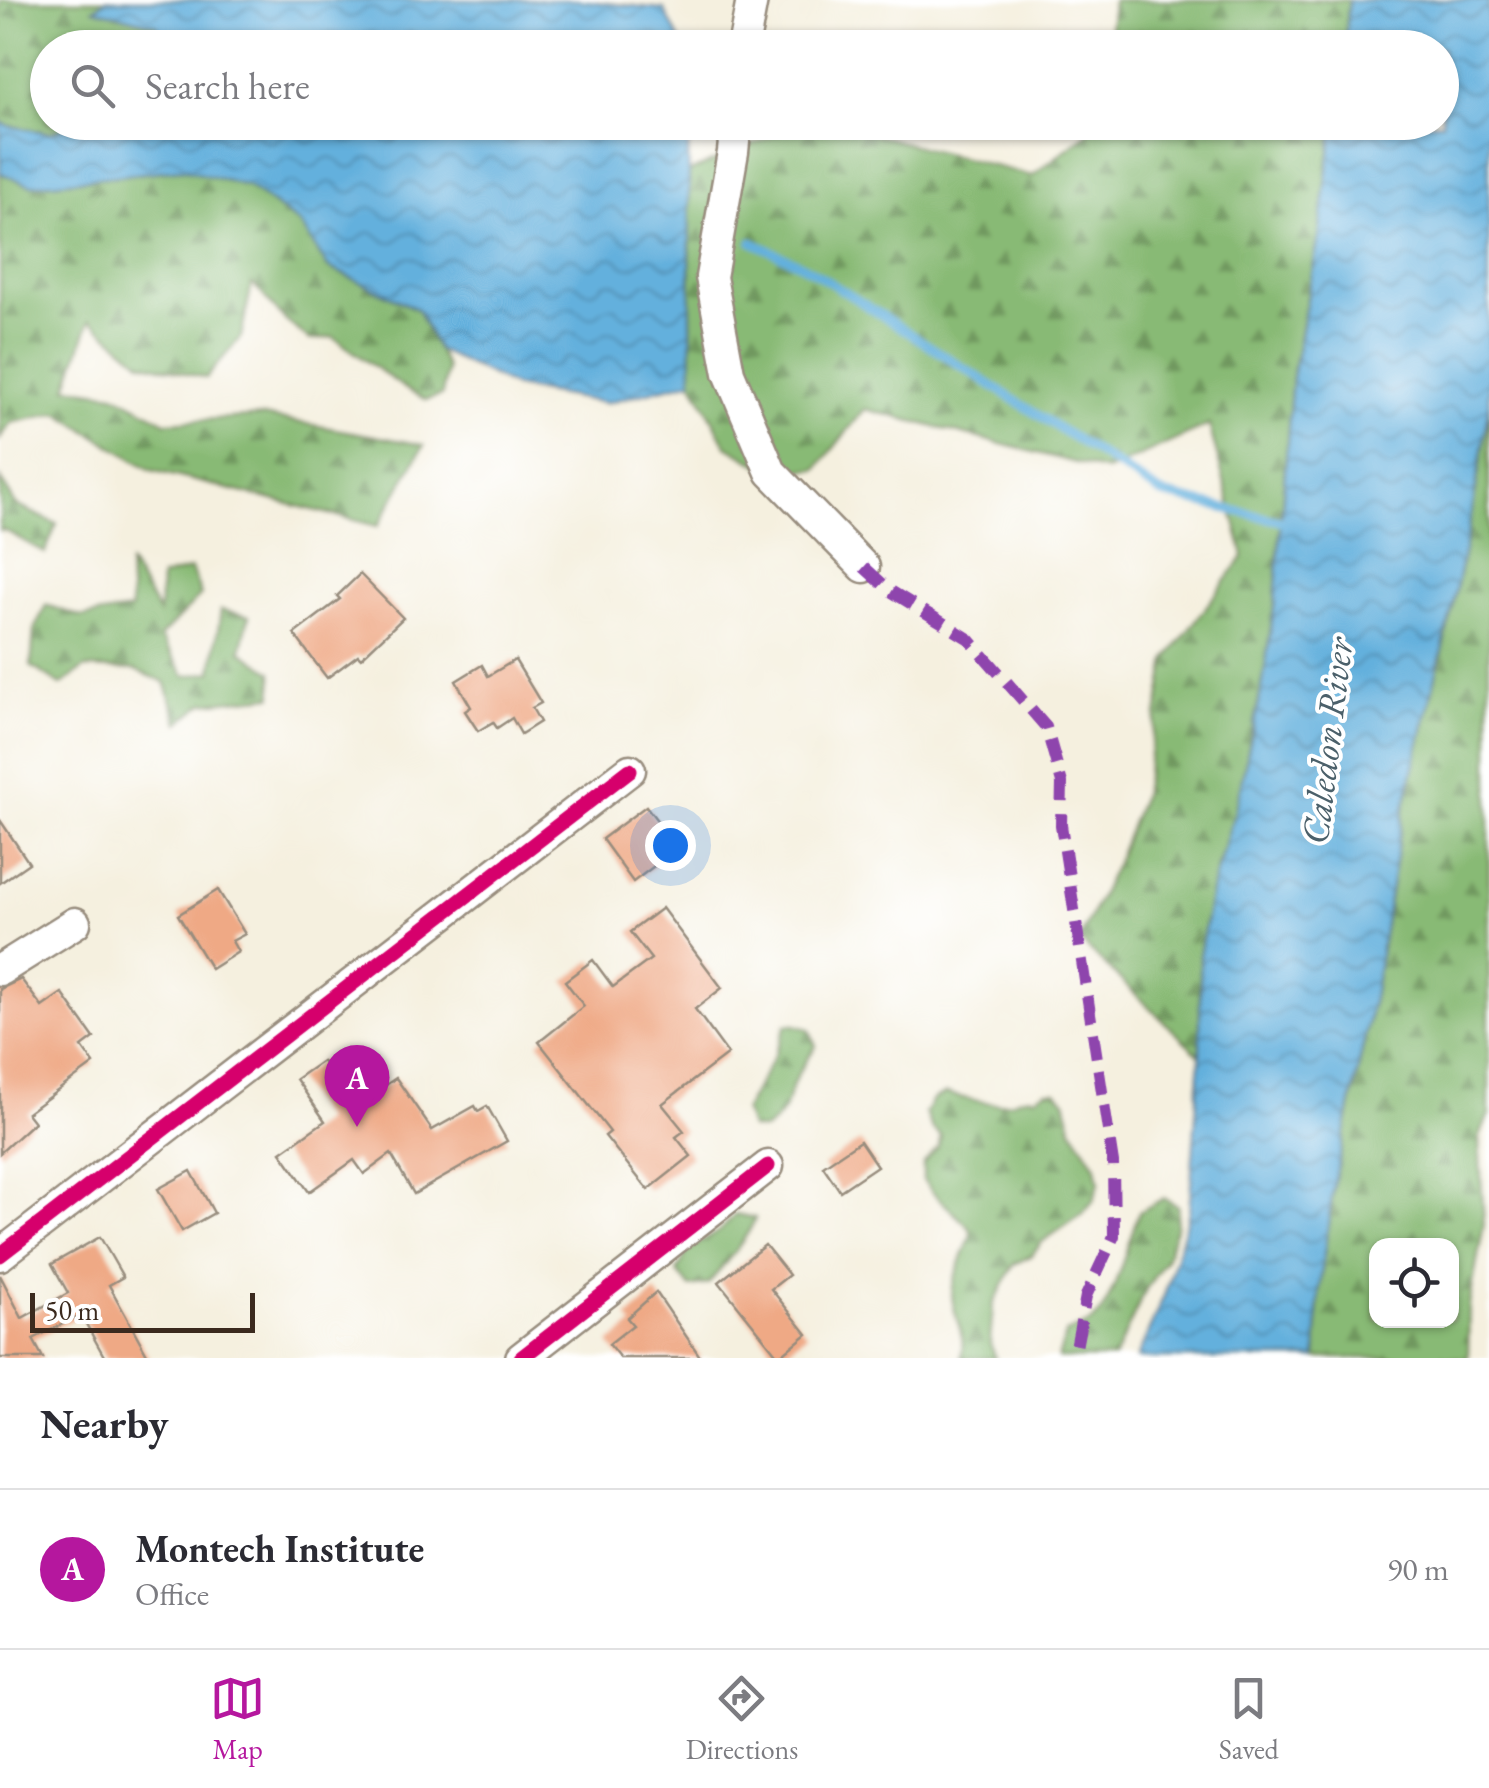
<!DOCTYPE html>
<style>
:root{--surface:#fff;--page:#f7f7f7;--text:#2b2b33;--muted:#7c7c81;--line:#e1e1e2;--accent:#b5179e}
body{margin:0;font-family:"EB Garamond",serif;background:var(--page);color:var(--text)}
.controls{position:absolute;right:30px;bottom:30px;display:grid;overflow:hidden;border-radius:20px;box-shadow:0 2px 8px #0004}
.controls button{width:90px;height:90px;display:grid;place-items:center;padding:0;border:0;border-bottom:2px solid var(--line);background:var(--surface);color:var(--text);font:50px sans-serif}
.scale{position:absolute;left:30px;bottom:25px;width:225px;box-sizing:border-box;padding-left:10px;border:5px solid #3b2a1e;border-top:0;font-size:28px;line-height:35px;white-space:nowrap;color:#3b2a1e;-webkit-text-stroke:8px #fff;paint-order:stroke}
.you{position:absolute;left:670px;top:845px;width:35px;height:35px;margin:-25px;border:8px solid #fff;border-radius:50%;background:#1a73e8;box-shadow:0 0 0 15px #1a73e833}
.badge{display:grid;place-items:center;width:65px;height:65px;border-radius:50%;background:var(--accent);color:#fff;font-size:32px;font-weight:700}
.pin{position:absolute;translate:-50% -82px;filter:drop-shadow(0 2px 5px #0008)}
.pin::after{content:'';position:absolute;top:52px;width:35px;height:30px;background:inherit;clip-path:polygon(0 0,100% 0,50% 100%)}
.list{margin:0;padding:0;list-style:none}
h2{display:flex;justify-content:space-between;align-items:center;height:130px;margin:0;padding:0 40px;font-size:42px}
h2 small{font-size:32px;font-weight:400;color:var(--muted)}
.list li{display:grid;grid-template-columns:65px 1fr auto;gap:30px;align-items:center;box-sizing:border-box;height:160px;padding:0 40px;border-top:2px solid var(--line)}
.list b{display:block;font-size:38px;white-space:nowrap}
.list p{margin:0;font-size:32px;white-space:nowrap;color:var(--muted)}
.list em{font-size:32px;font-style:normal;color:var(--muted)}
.icon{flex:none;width:55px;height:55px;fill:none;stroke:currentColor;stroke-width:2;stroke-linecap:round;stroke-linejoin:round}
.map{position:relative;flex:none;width:1489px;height:1358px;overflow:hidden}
.search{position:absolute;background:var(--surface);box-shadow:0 2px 8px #0004;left:30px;right:30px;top:30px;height:110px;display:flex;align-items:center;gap:25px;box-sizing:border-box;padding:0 35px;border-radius:55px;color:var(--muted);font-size:38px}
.sheet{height:290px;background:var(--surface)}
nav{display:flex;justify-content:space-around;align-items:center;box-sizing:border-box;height:140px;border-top:2px solid var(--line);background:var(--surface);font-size:28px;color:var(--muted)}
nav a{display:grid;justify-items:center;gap:5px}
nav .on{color:var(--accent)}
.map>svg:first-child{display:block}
.forest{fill:url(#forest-firs);stroke:#627249;stroke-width:2.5;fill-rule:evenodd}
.water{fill:url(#water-waves);stroke:#4f6d7e;stroke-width:2.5}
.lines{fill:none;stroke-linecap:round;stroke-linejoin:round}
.stream{stroke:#63b0dd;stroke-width:9}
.building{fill:#efa985}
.minor-casing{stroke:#988d7e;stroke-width:35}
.minor{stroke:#fff;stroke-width:30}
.quiet{stroke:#8e44ad;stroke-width:12;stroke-dasharray:25 12;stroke-linecap:butt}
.cycleway-casing{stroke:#fff;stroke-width:21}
.cycleway{stroke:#d6006c;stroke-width:15}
.labels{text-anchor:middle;stroke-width:8;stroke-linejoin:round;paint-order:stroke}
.water-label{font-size:38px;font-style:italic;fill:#4b606a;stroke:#fff}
</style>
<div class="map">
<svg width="1489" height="1358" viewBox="0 0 1489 1358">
<defs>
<pattern id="forest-firs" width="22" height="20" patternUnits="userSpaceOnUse" patternTransform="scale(2.5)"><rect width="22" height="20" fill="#88ba74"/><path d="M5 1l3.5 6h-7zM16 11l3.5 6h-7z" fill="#70975f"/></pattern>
<pattern id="water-waves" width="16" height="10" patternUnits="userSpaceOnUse" patternTransform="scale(2.5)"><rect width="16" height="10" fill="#63b0dd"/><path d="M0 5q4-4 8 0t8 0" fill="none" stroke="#538fb3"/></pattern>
</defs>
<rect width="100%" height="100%" fill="#fff"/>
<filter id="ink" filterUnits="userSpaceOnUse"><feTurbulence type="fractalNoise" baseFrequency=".01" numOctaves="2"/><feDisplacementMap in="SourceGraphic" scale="20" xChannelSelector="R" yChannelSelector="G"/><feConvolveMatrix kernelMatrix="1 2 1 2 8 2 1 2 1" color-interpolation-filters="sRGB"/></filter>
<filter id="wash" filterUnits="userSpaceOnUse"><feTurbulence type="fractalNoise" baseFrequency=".0048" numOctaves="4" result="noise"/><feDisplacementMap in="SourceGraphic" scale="40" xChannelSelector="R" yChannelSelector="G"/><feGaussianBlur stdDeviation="2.25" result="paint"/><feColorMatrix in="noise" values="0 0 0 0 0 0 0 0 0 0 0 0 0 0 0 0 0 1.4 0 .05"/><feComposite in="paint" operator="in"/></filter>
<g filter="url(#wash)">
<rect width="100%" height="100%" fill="#f5f0df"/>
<g class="forest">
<path d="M0 0H106L95 9 158 25 165 47 48 48V122L74 123 51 133 9 126 0 122Z"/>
<path d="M1113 0H1349L1344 47 1108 48Z"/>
<path d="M803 123H830L1032 176 1100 123H1334L1319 237 1292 377 1275 600 1263 682 1235 811 1212 886 1200 950V1056L1079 940 1116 863 1143 793 1167 659 1244 556 1209 425 1107 471 865 409 817 469 771 472 727 446 692 381 689 172Z"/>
<path d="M182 169 247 186 300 224 328 267 417 309 447 368 442 395 426 400 404 388 333 337 310 340 286 321 252 283 241 337 206 378 141 362 90 320 67 387 115 394 166 422 263 416 424 445 378 526 151 470 58 413 11 423 0 439V173L31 185Z"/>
<path d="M1489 406V1114L1479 1139 1484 1224 1469 1306 1468 1358H1316L1319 1291 1333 1190 1373 998 1403 813 1452 609 1474 501ZM1376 1246H1452V1320H1376Z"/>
<path d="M0 478 16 505 57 524 45 553 4 530 0 531Z"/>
<path d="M129 563 159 613 161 577 191 569 201 595 160 637 185 676 212 672 221 610 249 616 241 651 272 672 273 696 204 703 179 723 165 682 135 670 85 668 61 685 31 666 34 630 46 605 82 617 131 610Z"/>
<path d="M786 1025H795L809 1029 816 1046C809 1057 799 1069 794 1082 785 1105 786 1115 764 1130L750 1128 744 1110 773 1058Z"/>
<path d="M1045 1091H1056L1065 1100 1072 1128 1096 1166 1099 1183 1094 1200 1081 1215 1042 1242 1031 1256 1014 1264 993 1305 990 1344 996 1358H961C967 1332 953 1319 952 1295 952 1278 966 1251 971 1234L970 1228 934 1194 923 1180V1164L938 1147 941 1136 932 1128 925 1113 933 1100 946 1093C957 1097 992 1105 1003 1103 1016 1102 1022 1094 1035 1097Z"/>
<path d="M1164 1198 1178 1206 1176 1228 1166 1259 1146 1289 1114 1358H1058L1066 1333C1075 1329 1089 1325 1095 1319 1114 1300 1129 1239 1139 1212Z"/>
<path d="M736 1214 755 1218C749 1237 722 1267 708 1284L690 1287 677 1272 688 1250 719 1231Z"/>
</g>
<g class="water">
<path d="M106 0H577L664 9 683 47H165L157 25 94 9Z"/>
<path d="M1349 0H1489V406L1474 501 1452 609 1403 813 1373 998 1333 1190 1319 1291 1316 1358H1137L1165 1293 1189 1211 1200 1056V950L1212 886 1235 811 1263 682 1275 600 1292 377 1319 237 1334 123 1442 122V48L1344 47Z"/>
<path d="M0 122 9 126 51 133 74 122 688 123 692 381 605 403 515 387 438 350 417 309 328 267 300 224 247 186 182 169 31 185 0 173Z"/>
</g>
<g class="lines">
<path class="stream" d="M752 242 804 266 1162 494 1289 523"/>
</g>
<g id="blocks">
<g class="building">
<path d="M360 574 403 618 361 658 358 655 327 678 294 634 340 599 337 596Z"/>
<path d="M515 660 541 703 532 708 540 722 521 734 512 718 497 728 493 722 478 731 465 711 471 707 456 681 482 665 488 676Z"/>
<path d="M646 806 678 848 633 882 602 839Z"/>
<path d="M0 820 29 863 0 883Z"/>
<path d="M218 890 245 934 232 941 238 952 211 969 178 915Z"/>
<path d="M662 908 722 988 695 1009 728 1054 662 1104 684 1131 676 1137 691 1156 648 1190 605 1136 610 1132 539 1042 584 1006 565 981 593 960 613 987 651 959 630 932Z"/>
<path d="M21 979 42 1007 62 993 94 1038 82 1047 94 1064 27 1113 34 1122 0 1153V989Z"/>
<path d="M360 1059 380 1089 396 1078 432 1130 475 1106 478 1111 487 1106 507 1141 414 1194 391 1154 364 1174 354 1160 309 1192 281 1152 325 1121 296 1079 322 1061 333 1078Z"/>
<path d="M860 1141 877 1166 840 1191 823 1166Z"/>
<path d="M191 1171 214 1213 182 1231 158 1189Z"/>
<path d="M100 1237 123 1277 109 1285 149 1358H105L81 1315 33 1339 43 1358H0V1275L22 1318 68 1293 52 1264Z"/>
<path d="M765 1245 789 1275 771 1289 807 1334 779 1357 719 1282Z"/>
<path d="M656 1292 701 1358H620L609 1344 633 1325 627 1318Z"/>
</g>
</g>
</g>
<g filter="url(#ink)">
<use href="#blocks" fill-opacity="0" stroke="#988d7e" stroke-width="2.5"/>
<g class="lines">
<g class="minor-casing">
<g id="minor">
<path d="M743 48 752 0"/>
<path d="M736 122 733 152 711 277 729 373 771 472 864 567"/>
<path d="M0 970 75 923"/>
<path d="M0 1255 630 770"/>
<path d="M521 1358 768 1166"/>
</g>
</g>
<use href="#minor" class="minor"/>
<path class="quiet" d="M864 567 889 590 969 639 1046 727 1062 783 1061 825 1113 1163 1114 1236 1086 1296 1074 1358"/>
<g class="cycleway-casing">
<g id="cycleway">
<path d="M0 1255 630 770"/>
<path d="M521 1358 768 1166"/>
</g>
</g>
<use href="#cycleway" class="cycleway"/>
</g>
</g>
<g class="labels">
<g class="water-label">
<text transform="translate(1327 741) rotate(-83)" y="13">Caledon River</text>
</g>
</g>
</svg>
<div class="controls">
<button><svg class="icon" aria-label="locate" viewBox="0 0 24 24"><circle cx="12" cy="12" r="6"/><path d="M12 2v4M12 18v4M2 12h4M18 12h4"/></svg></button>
</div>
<div class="scale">50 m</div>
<div class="you"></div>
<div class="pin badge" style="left:357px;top:1127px">A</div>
<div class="search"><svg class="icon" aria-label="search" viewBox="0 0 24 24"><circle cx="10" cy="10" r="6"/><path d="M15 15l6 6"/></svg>Search here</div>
</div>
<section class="sheet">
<h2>Nearby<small></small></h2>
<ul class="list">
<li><span class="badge">A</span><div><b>Montech Institute</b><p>Office</p></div><em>90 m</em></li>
</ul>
</section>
<nav>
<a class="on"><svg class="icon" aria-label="map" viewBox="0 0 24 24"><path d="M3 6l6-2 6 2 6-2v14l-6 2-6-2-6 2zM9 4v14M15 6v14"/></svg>Map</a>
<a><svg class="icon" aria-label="directions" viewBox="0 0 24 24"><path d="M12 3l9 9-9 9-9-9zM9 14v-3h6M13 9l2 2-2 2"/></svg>Directions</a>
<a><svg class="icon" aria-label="saved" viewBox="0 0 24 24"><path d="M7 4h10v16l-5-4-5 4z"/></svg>Saved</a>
</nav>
